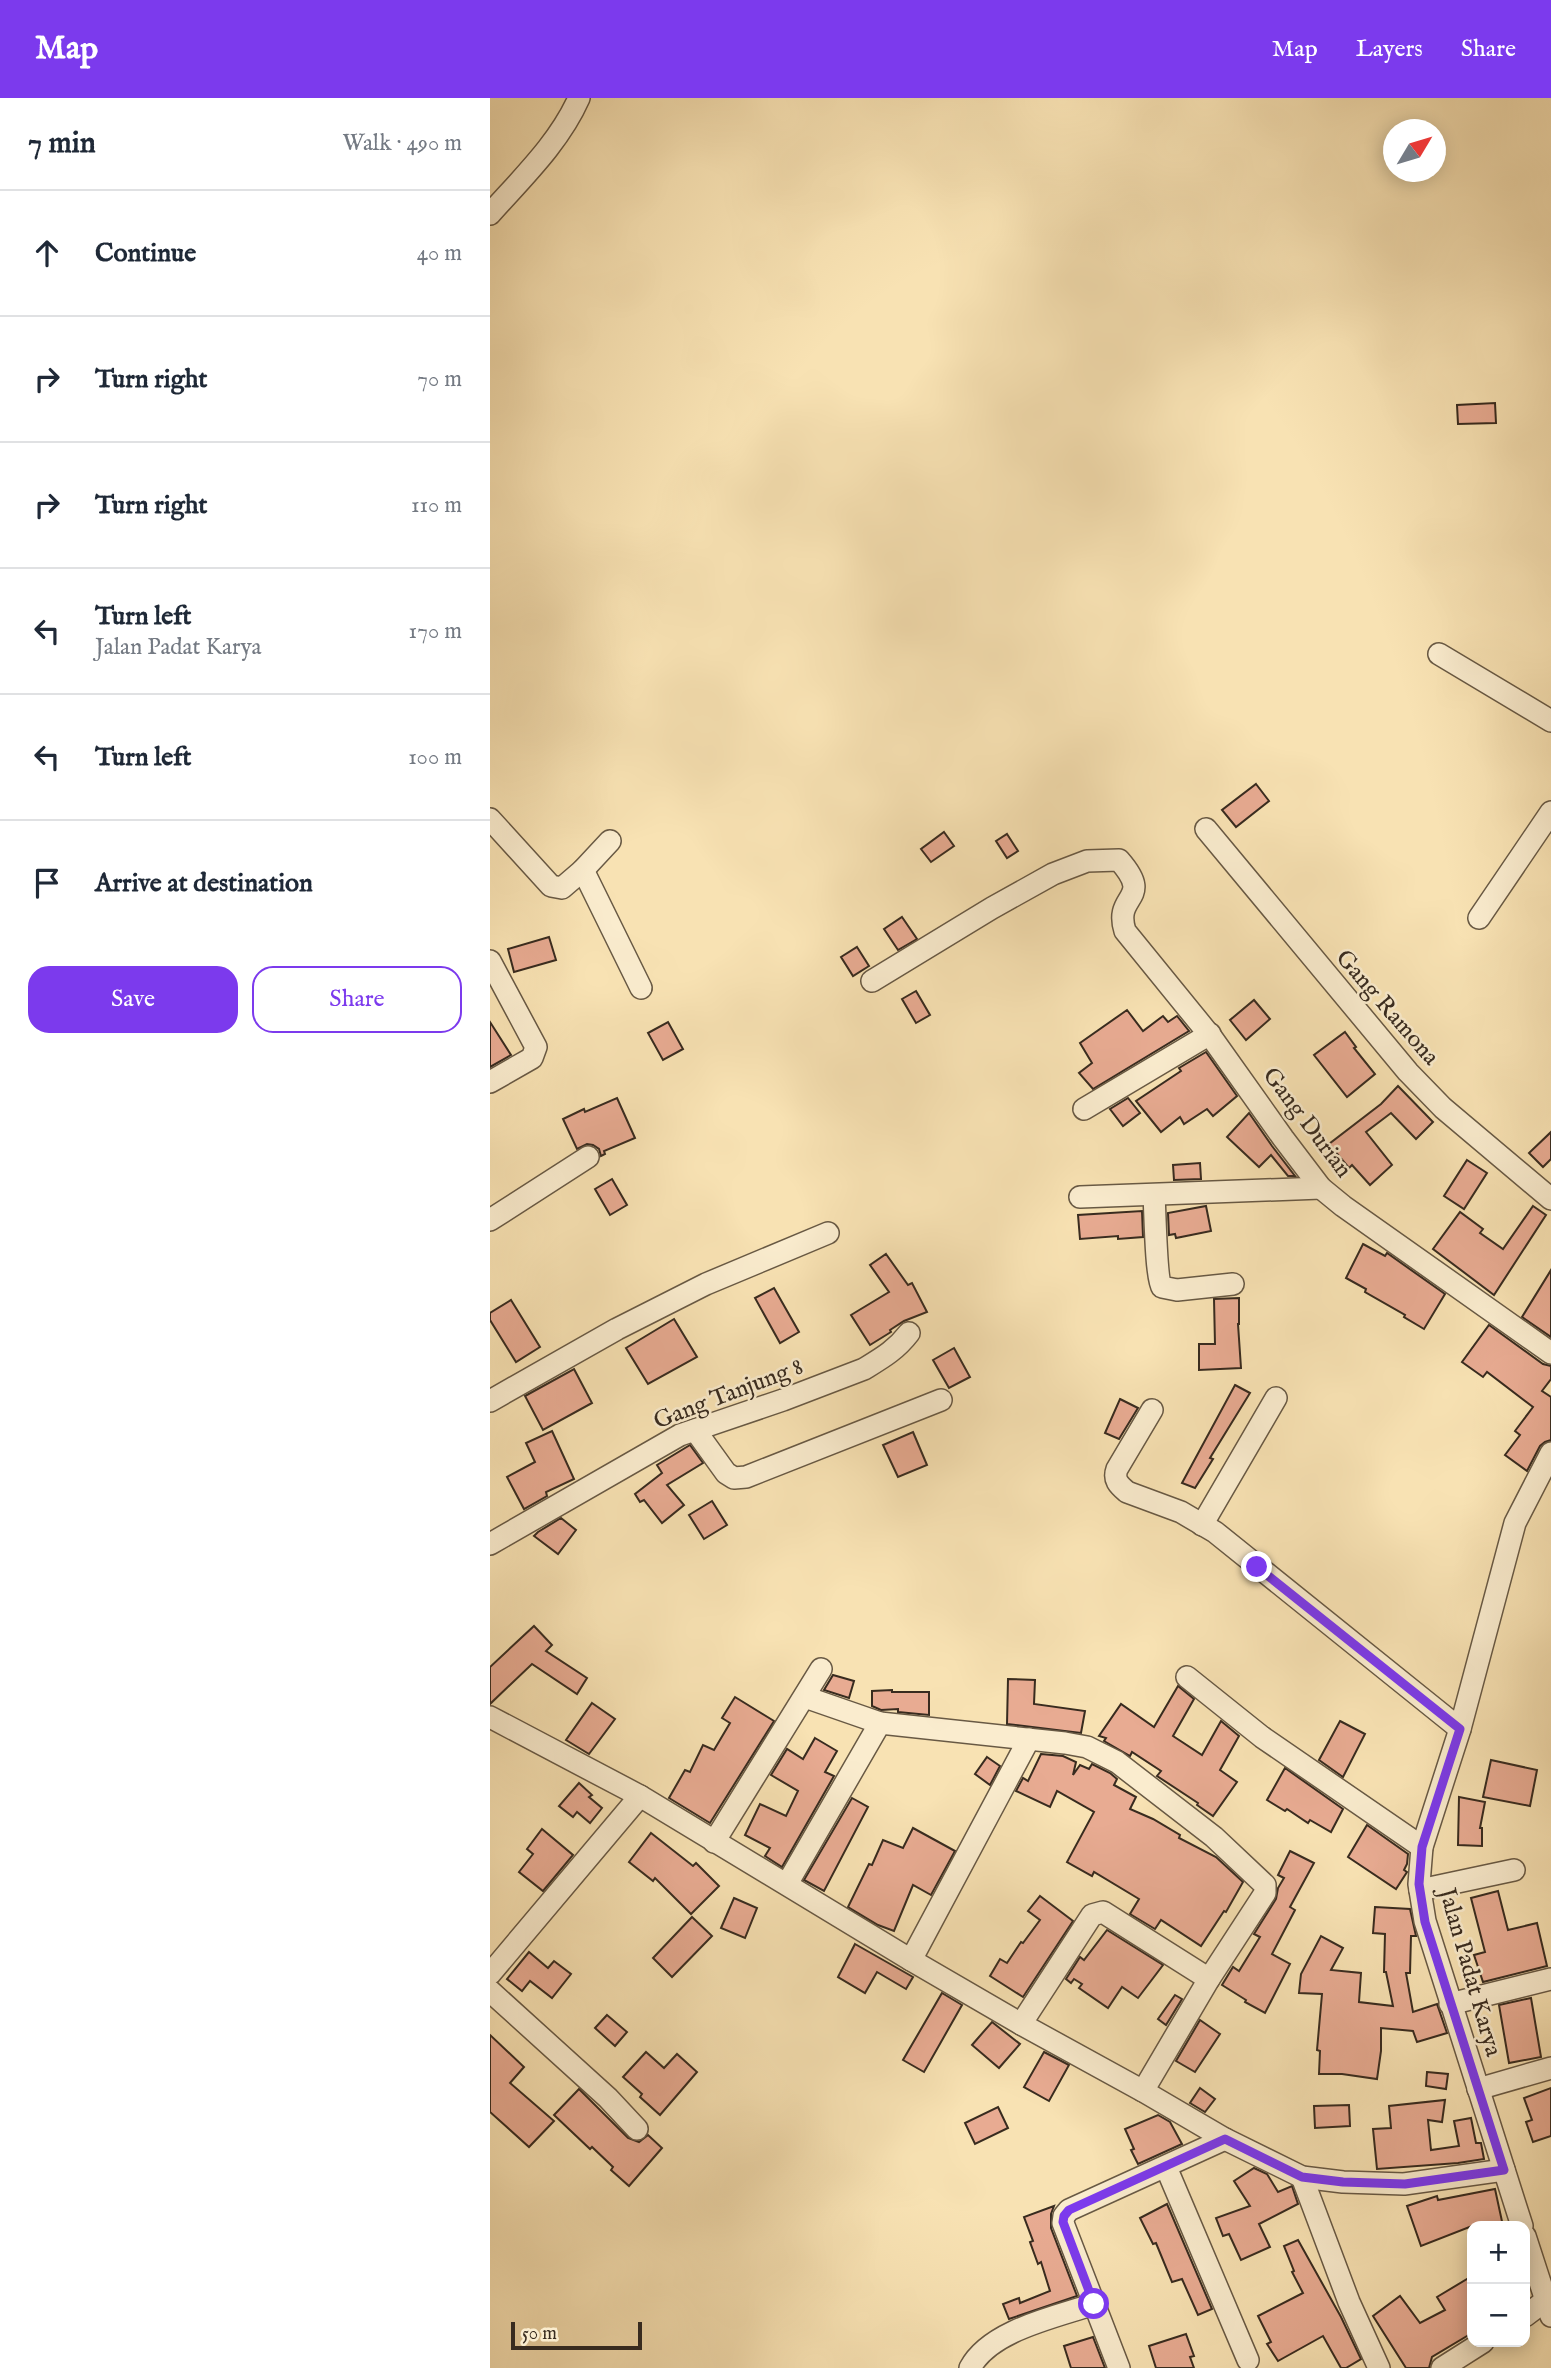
<!DOCTYPE html>
<meta charset="utf-8">
<style>
:root{--surface:#fff;--page:#f2f2f3;--text:#1f2937;--muted:#747a83;--line:#e0e1e3;--accent:#7c3aed}
body{margin:0;font-family:"IM FELL English",serif;background:var(--page);color:var(--text)}
.controls{position:absolute;right:21px;bottom:21px;display:grid;overflow:hidden;border-radius:14px;box-shadow:0 4px 18px #0003}
.controls button{width:63px;height:63px;display:grid;place-items:center;padding:0;border:0;border-bottom:2px solid var(--line);background:var(--surface);color:var(--text);font:35px sans-serif}
.compass{position:absolute;left:893px;top:21px;width:63px;height:63px;border-radius:50%;background:var(--surface);box-shadow:0 4px 18px #0003;rotate:52deg}
.scale{position:absolute;left:21px;bottom:18px;width:131px;box-sizing:border-box;padding-left:7px;border:4px solid #382b1f;border-top:0;font-size:19px;line-height:24px;white-space:nowrap;color:#382b1f;-webkit-text-stroke:5px #faecce;paint-order:stroke}
.stop{position:absolute;width:21px;height:21px;margin:-16px;border:5px solid #7c3aed;border-radius:50%;background:#fff}
.stop.end{background:#7c3aed;border-color:#fff;box-shadow:0 2px 7px #0008}
.list{margin:0;padding:0;list-style:none}
h2{display:flex;justify-content:space-between;align-items:center;height:91px;margin:0;padding:0 28px;font-size:30px}
h2 small{font-size:23px;font-weight:400;color:var(--muted)}
.list li{display:grid;grid-template-columns:46px 1fr auto;gap:21px;align-items:center;box-sizing:border-box;height:126px;padding:0 28px;border-top:2px solid var(--line)}
.list b{display:block;font-size:26px;white-space:nowrap}
.list p{margin:0;font-size:23px;white-space:nowrap;color:var(--muted)}
.list em{font-size:23px;font-style:normal;color:var(--muted)}
.actions{display:flex;gap:14px;padding:21px 28px}
.actions a{flex:1;padding:16px 0;border:2px solid var(--accent);border-radius:21px;text-align:center;font-size:24px;color:var(--accent)}
.actions .main{background:var(--accent);color:#fff}
.icon{flex:none;width:38px;height:38px;fill:none;stroke:currentColor;stroke-width:2;stroke-linecap:round;stroke-linejoin:round}
.map{position:relative;flex:none;width:1061px;height:2270px;overflow:hidden}
header{display:flex;align-items:center;gap:42px;box-sizing:border-box;height:98px;padding:0 35px;background:var(--accent);color:#fff}
header strong{font-size:33px}
nav{display:flex;gap:38px;margin-inline-start:auto;font-size:24px}
main{display:flex}
aside{flex:1;background:var(--surface)}
.map>svg:first-child{display:block}
.building{fill:#e8ab92;stroke:#382b1f;stroke-width:2}
.lines{fill:none;stroke-linecap:round;stroke-linejoin:round}
.street-casing{stroke:#685944;stroke-width:24}
.street{stroke:#faecce;stroke-width:21}
.route{stroke:#7c3aed;stroke-width:9}
.labels{text-anchor:middle;stroke-width:5;stroke-linejoin:round;paint-order:stroke}
.street-label{font-size:24px;fill:#382b1f;stroke:#faecce}
</style>
<header>
<strong>Map</strong>
<nav><a>Map</a><a>Layers</a><a>Share</a></nav>
</header>
<main>
<aside>
<h2>7 min<small>Walk · 490 m</small></h2>
<ul class="list">
<li><svg class="icon" aria-label="ahead" viewBox="0 0 24 24"><path d="M12 20V5M6 11l6-6 6 6"/></svg><div><b>Continue</b></div><em>40 m</em></li>
<li><svg class="icon" aria-label="right" viewBox="0 0 24 24"><path d="M7 20v-9h11M14 6l5 5-5 5"/></svg><div><b>Turn right</b></div><em>70 m</em></li>
<li><svg class="icon" aria-label="right" viewBox="0 0 24 24"><path d="M7 20v-9h11M14 6l5 5-5 5"/></svg><div><b>Turn right</b></div><em>110 m</em></li>
<li><svg class="icon" aria-label="left" viewBox="0 0 24 24"><path d="M17 20v-9H6M10 6l-5 5 5 5"/></svg><div><b>Turn left</b><p>Jalan Padat Karya</p></div><em>170 m</em></li>
<li><svg class="icon" aria-label="left" viewBox="0 0 24 24"><path d="M17 20v-9H6M10 6l-5 5 5 5"/></svg><div><b>Turn left</b></div><em>100 m</em></li>
<li><svg class="icon" aria-label="arrive" viewBox="0 0 24 24"><path d="M6 21V4h12l-3 4 3 4H6"/></svg><div><b>Arrive at destination</b></div></li>
</ul>
<div class="actions"><a class="main">Save</a><a>Share</a></div>
</aside>
<div class="map">
<svg width="1061" height="2270" viewBox="0 0 1061 2270">
<rect width="100%" height="100%" fill="#f8e2b3"/>
<filter id="stains"><feTurbulence type="fractalNoise" baseFrequency=".00286" numOctaves="4"/><feColorMatrix values="0 0 0 0 .2 0 0 0 0 .09 0 0 0 0 .02 0 0 0 .5 -.17"/></filter>
<radialGradient id="worn" r=".72"><stop offset=".6" stop-color="#630" stop-opacity="0"/><stop offset="1" stop-color="#630" stop-opacity=".3"/></radialGradient>
<g class="building">
<path d="M1005 305 1006 325 968 326 967 307Z"/>
<path d="M766 686 779 703 746 729 732 712Z"/>
<path d="M454 734 464 748 441 764 431 751Z"/>
<path d="M517 736 528 753 517 760 506 743Z"/>
<path d="M412 819 427 841 408 852 394 831Z"/>
<path d="M59 839 66 862 24 874 18 851Z"/>
<path d="M367 849 379 868 363 878 351 859Z"/>
<path d="M426 893 440 917 426 925 412 901Z"/>
<path d="M764 902 780 921 756 942 740 922Z"/>
<path d="M637 912 653 933 673 918 678 924 687 918 699 933 603 991 589 975 602 965 590 945Z"/>
<path d="M0 924 21 957 0 969Z"/>
<path d="M178 924 193 951 173 962 158 935Z"/>
<path d="M855 934 866 949 864 950 885 976 857 999 824 957Z"/>
<path d="M716 954 747 998 723 1018 717 1011 694 1026 690 1019 671 1034 646 1003 691 973 689 970Z"/>
<path d="M908 988 943 1024 926 1041 901 1015 876 1034 902 1067 880 1087 862 1067 859 1070 839 1046 891 1006Z"/>
<path d="M127 1000 145 1040 114 1053 115 1056 111 1058 109 1051 103 1047 97 1046 87 1051 73 1021 94 1011 95 1014Z"/>
<path d="M638 1000 650 1015 633 1028 620 1011Z"/>
<path d="M759 1015 782 1048 805 1078H798L781 1057 769 1069 737 1039Z"/>
<path d="M1061 1034V1061L1053 1069 1039 1055Z"/>
<path d="M977 1062 997 1075 974 1111 954 1098Z"/>
<path d="M710 1065 711 1081 684 1082 683 1067Z"/>
<path d="M122 1081 137 1107 120 1117 105 1091Z"/>
<path d="M716 1108 721 1133 686 1140 685 1136 679 1137 678 1115Z"/>
<path d="M1043 1108 1056 1117 1004 1197 943 1151 970 1114 993 1131 990 1135 1013 1151Z"/>
<path d="M652 1113 653 1139 628 1141V1138L590 1141 588 1117Z"/>
<path d="M873 1146 895 1158 897 1155 955 1196 934 1231 914 1219 915 1217 875 1194 876 1191 856 1180Z"/>
<path d="M396 1156 418 1187 422 1185 437 1214 414 1223 400 1232 401 1234 380 1247 361 1217 399 1194 380 1167Z"/>
<path d="M1061 1172V1239L1032 1219Z"/>
<path d="M284 1190 309 1234 290 1245 265 1200Z"/>
<path d="M749 1200V1226H748L751 1270 709 1272V1246H725L724 1201Z"/>
<path d="M21 1202 50 1249 26 1264 0 1222V1215Z"/>
<path d="M184 1221 207 1259 158 1286 136 1250Z"/>
<path d="M999 1227 1053 1266 1061 1268V1281L1052 1293 1061 1299V1342L1055 1344 1050 1348 1037 1373 1015 1357 1030 1337 1025 1333 1043 1309 997 1274 993 1279 972 1264Z"/>
<path d="M464 1250 480 1279 459 1290 443 1262Z"/>
<path d="M84 1271 102 1305 53 1332 35 1298Z"/>
<path d="M745 1287 760 1295 720 1360 723 1361 705 1390 692 1385Z"/>
<path d="M630 1301 648 1310 629 1341 615 1335Z"/>
<path d="M62 1333 84 1381 56 1394 57 1398 34 1411 17 1379 45 1364 36 1345Z"/>
<path d="M423 1334 437 1367 408 1379 393 1347Z"/>
<path d="M200 1347 213 1365 177 1387 194 1407 172 1425 154 1402 150 1404 145 1396 172 1375 167 1367Z"/>
<path d="M222 1403 237 1427 214 1441 199 1417Z"/>
<path d="M71 1420 86 1432 68 1456 44 1438 48 1434Z"/>
<path d="M44 1528 62 1547 56 1553 97 1580 87 1596 42 1566 0 1606V1569Z"/>
<path d="M343 1577 364 1583 359 1600 334 1592Z"/>
<path d="M518 1581 545 1582 544 1606 595 1613 591 1635 517 1626Z"/>
<path d="M688 1588 704 1601 683 1638 712 1657 731 1623 749 1638 730 1672 747 1684 723 1718 707 1707 708 1705 667 1678 671 1673 642 1654 640 1658 614 1643 616 1640 609 1638 631 1606 664 1629Z"/>
<path d="M402 1592V1594H439V1617L408 1614V1611L391 1612 382 1608V1593Z"/>
<path d="M245 1599 284 1623 220 1725 179 1700 195 1672 200 1674 213 1647 224 1652 240 1625 232 1620Z"/>
<path d="M102 1605 125 1621 99 1656 76 1642Z"/>
<path d="M850 1623 875 1636 853 1679 829 1662Z"/>
<path d="M325 1640 347 1653 335 1674 344 1678 292 1769 275 1758 280 1750 255 1737 270 1706 296 1718 308 1693 281 1677 297 1651 313 1661Z"/>
<path d="M551 1656 573 1658 586 1664 583 1677 590 1667 599 1671 602 1666 620 1675 627 1681 624 1687 646 1699 640 1711 663 1721 690 1737 689 1740 726 1759 753 1784 736 1814 734 1813 711 1848 671 1822 665 1831 640 1816 649 1801 604 1774 602 1778 577 1764 604 1714 567 1693 560 1709 526 1693 533 1680 538 1683Z"/>
<path d="M497 1659 510 1668 500 1687 485 1676Z"/>
<path d="M1001 1662 1047 1672 1040 1708 993 1699Z"/>
<path d="M795 1670 853 1711 841 1734 820 1722 818 1725 797 1711 795 1713 777 1702Z"/>
<path d="M89 1685 102 1697 99 1699 112 1710 100 1725 87 1714 83 1719 69 1708Z"/>
<path d="M969 1699 995 1704 990 1730H992V1748L968 1747Z"/>
<path d="M362 1700 378 1709 334 1793 314 1782Z"/>
<path d="M877 1727 918 1756 917 1766 914 1772 917 1774 906 1791 858 1759Z"/>
<path d="M423 1730 465 1753 441 1797 423 1787 404 1833 388 1827 358 1809 379 1766 382 1767 393 1742 413 1750Z"/>
<path d="M52 1731 83 1757 53 1793 29 1774 43 1756 37 1751Z"/>
<path d="M161 1735 203 1768 206 1765 229 1788 201 1816 165 1780 163 1783 139 1764Z"/>
<path d="M800 1753 824 1765 800 1809 805 1812 782 1856 800 1866 775 1915 755 1904 756 1902 732 1887 743 1869 749 1873 770 1839 764 1836 786 1801 788 1790 794 1780 788 1777Z"/>
<path d="M1008 1793 1018 1832 1047 1825 1057 1868 993 1884 984 1857 995 1854 981 1800Z"/>
<path d="M550 1798 583 1823 533 1899 500 1878 510 1861 517 1865 531 1844 533 1845 550 1822 538 1813Z"/>
<path d="M244 1800 267 1810 255 1840 231 1830Z"/>
<path d="M885 1809 920 1811 926 1838H921L920 1875H916L923 1914 947 1906 957 1935 927 1944 923 1933 891 1930V1953L887 1981 852 1976H829L830 1953 827 1952 832 1896 809 1895 811 1876 831 1838 853 1850 841 1872 871 1875 869 1904 903 1908 896 1874H894L895 1836 883 1835Z"/>
<path d="M202 1819 222 1838 182 1879 163 1860Z"/>
<path d="M617 1832 673 1867 648 1900 632 1889 618 1910 589 1890 592 1886 584 1881 581 1885 576 1881 590 1859 594 1862Z"/>
<path d="M365 1846 423 1879 416 1891 387 1874 375 1895 348 1879Z"/>
<path d="M39 1854 58 1870 64 1863 81 1876 62 1900 40 1883 32 1893 17 1881Z"/>
<path d="M452 1895 472 1907 434 1974 413 1962Z"/>
<path d="M685 1897 692 1901 676 1927 668 1921Z"/>
<path d="M1041 1900 1051 1959 1019 1965 1009 1907Z"/>
<path d="M117 1917 137 1934 125 1948 105 1930Z"/>
<path d="M710 1922 730 1936 705 1974 686 1963Z"/>
<path d="M502 1924 530 1946 509 1970 482 1947Z"/>
<path d="M0 1937 34 1969 20 1985 64 2023 39 2049 0 2014Z"/>
<path d="M156 1954 174 1970 187 1956 207 1974 170 2017 150 1999 152 1996 133 1979Z"/>
<path d="M554 1954 579 1967 559 2003 534 1989Z"/>
<path d="M937 1974 958 1976 956 1991 936 1988Z"/>
<path d="M710 1990 725 2001 715 2014 700 2005Z"/>
<path d="M1061 1990V2038L1043 2044 1036 2024 1042 2022 1034 2000Z"/>
<path d="M89 1991 138 2040 149 2044 158 2037 172 2050 139 2088 121 2072 123 2069 102 2049 100 2051 64 2017Z"/>
<path d="M955 2002 952 2024 938 2022 941 2052 969 2048 964 2023 981 2020 986 2045H991L994 2061 968 2065 887 2071 883 2031 901 2030 899 2008Z"/>
<path d="M859 2007 860 2028 825 2030 824 2008Z"/>
<path d="M508 2009 518 2030 485 2046 475 2025Z"/>
<path d="M668 2017 680 2024 692 2046 648 2066 641 2052 644 2051 635 2031Z"/>
<path d="M764 2070 777 2076 788 2094 802 2088 808 2106 769 2126 780 2149 751 2162 739 2136 733 2138 726 2120 760 2108 744 2083Z"/>
<path d="M1005 2091 1013 2128H982L931 2148 917 2108 947 2098 948 2102Z"/>
<path d="M677 2106 722 2211 708 2217 692 2181 682 2184 666 2145 663 2146 650 2120Z"/>
<path d="M564 2108 561 2116V2130L587 2198 519 2221 513 2206 529 2200 530 2205 560 2193 551 2164 548 2166 540 2144 543 2143 534 2119Z"/>
<path d="M808 2142 851 2219 871 2261 856 2270H851L833 2238 788 2263 777 2246 781 2244 768 2218 813 2195 802 2174 804 2173 794 2148Z"/>
<path d="M982 2178V2235L942 2259 939 2270H916L883 2218 910 2198 930 2225 955 2212 947 2199Z"/>
<path d="M696 2236 704 2258 700 2259 704 2270H666L659 2248Z"/>
<path d="M603 2239 615 2270H581L574 2248Z"/>
</g>
<g class="lines">
<g class="street-casing">
<g id="street">
<path d="M0 116C32 80 69 45 89 0"/>
<path d="M949 556 1061 623"/>
<path d="M0 721 61 788 72 790 93 772 120 743"/>
<path d="M716 731 918 974 953 1010 1061 1101"/>
<path d="M93 772 151 890"/>
<path d="M989 820 1061 714"/>
<path d="M0 863 46 949 42 960 0 984"/>
<path d="M382 883 502 810 563 776 597 763 629 762C665 803 623 795 635 833L722 940 793 1040 831 1090 853 1108 1061 1255"/>
<path d="M594 1011 720 936"/>
<path d="M664 1097C665 1113 666 1181 672 1189L687 1192 743 1186"/>
<path d="M590 1099 831 1090"/>
<path d="M0 1122 98 1059"/>
<path d="M0 1303 127 1231 216 1186 338 1135"/>
<path d="M662 1312 627 1371C623 1382 629 1387 637 1394L691 1414 725 1434 970 1631"/>
<path d="M205 1332 236 1375 244 1380 256 1379 451 1302"/>
<path d="M712 1427 786 1300"/>
<path d="M0 1446 190 1337 293 1302 374 1271C392 1260 406 1252 419 1235"/>
<path d="M697 1579 772 1639 932 1749"/>
<path d="M315 1599 390 1625 575 1645 597 1649 627 1664 724 1739 775 1787V1795L719 1881 653 1993"/>
<path d="M0 1619 150 1698 421 1862 531 1926 653 1993 735 2041 812 2079 853 2084 914 2086 1014 2072"/>
<path d="M224 1744 331 1571"/>
<path d="M297 1786 390 1625"/>
<path d="M930 1792 1024 1772"/>
<path d="M421 1862 539 1641"/>
<path d="M0 1876 150 1698"/>
<path d="M0 1893 118 2000 147 2031"/>
<path d="M960 1906 1061 1881"/>
<path d="M531 1926 602 1817 613 1814 719 1881"/>
<path d="M988 1991 1061 1970"/>
<path d="M676 2069 758 2262"/>
<path d="M812 2079 859 2204 889 2270"/>
<path d="M1032 2128 935 1823 929 1786 932 1749 970 1631 1025 1425 1061 1355"/>
<path d="M1035 2138 1061 2218"/>
<path d="M1035 2218 1055 2203 1061 2202"/>
<path d="M480 2270C500 2232 566 2219 604 2206"/>
<path d="M629 2270 573 2125 574 2118 579 2112 735 2041"/>
<path d="M952 2270 993 2244"/>
</g>
</g>
<use href="#street" class="street"/>
</g>
<g class="lines">
<path class="route" d="M604 2206 573 2124 574 2118 579 2112 735 2041 812 2079 853 2084 915 2086 1014 2072 935 1824 929 1786 932 1749 970 1631 767 1469"/>
</g>
<g class="labels">
<g class="street-label">
<text transform="translate(898 909) rotate(49)" y="8">Gang Ramona</text>
<text transform="translate(818 1024) rotate(53)" y="8">Gang Durian</text>
<text transform="translate(238 1295) rotate(-21)" y="8">Gang Tanjung 8</text>
<text transform="translate(981 1874) rotate(74)" y="8">Jalan Padat Karya</text>
</g>
</g>
<rect width="100%" height="100%" filter="url(#stains)"/>
<rect width="100%" height="100%" fill="url(#worn)"/>
</svg>
<div class="controls">
<button>+</button>
<button>−</button>
</div>
<svg class="compass" viewBox="-18 -18 36 36"><path d="M0-13l5 13h-10z" fill="#e53935"/><path d="M0 13l5-13h-10z" fill="#747a83"/></svg>
<div class="scale">50 m</div>
<div class="stop" style="left:604px;top:2206px"></div>
<div class="stop end" style="left:767px;top:1469px"></div>
</div>
</main>
